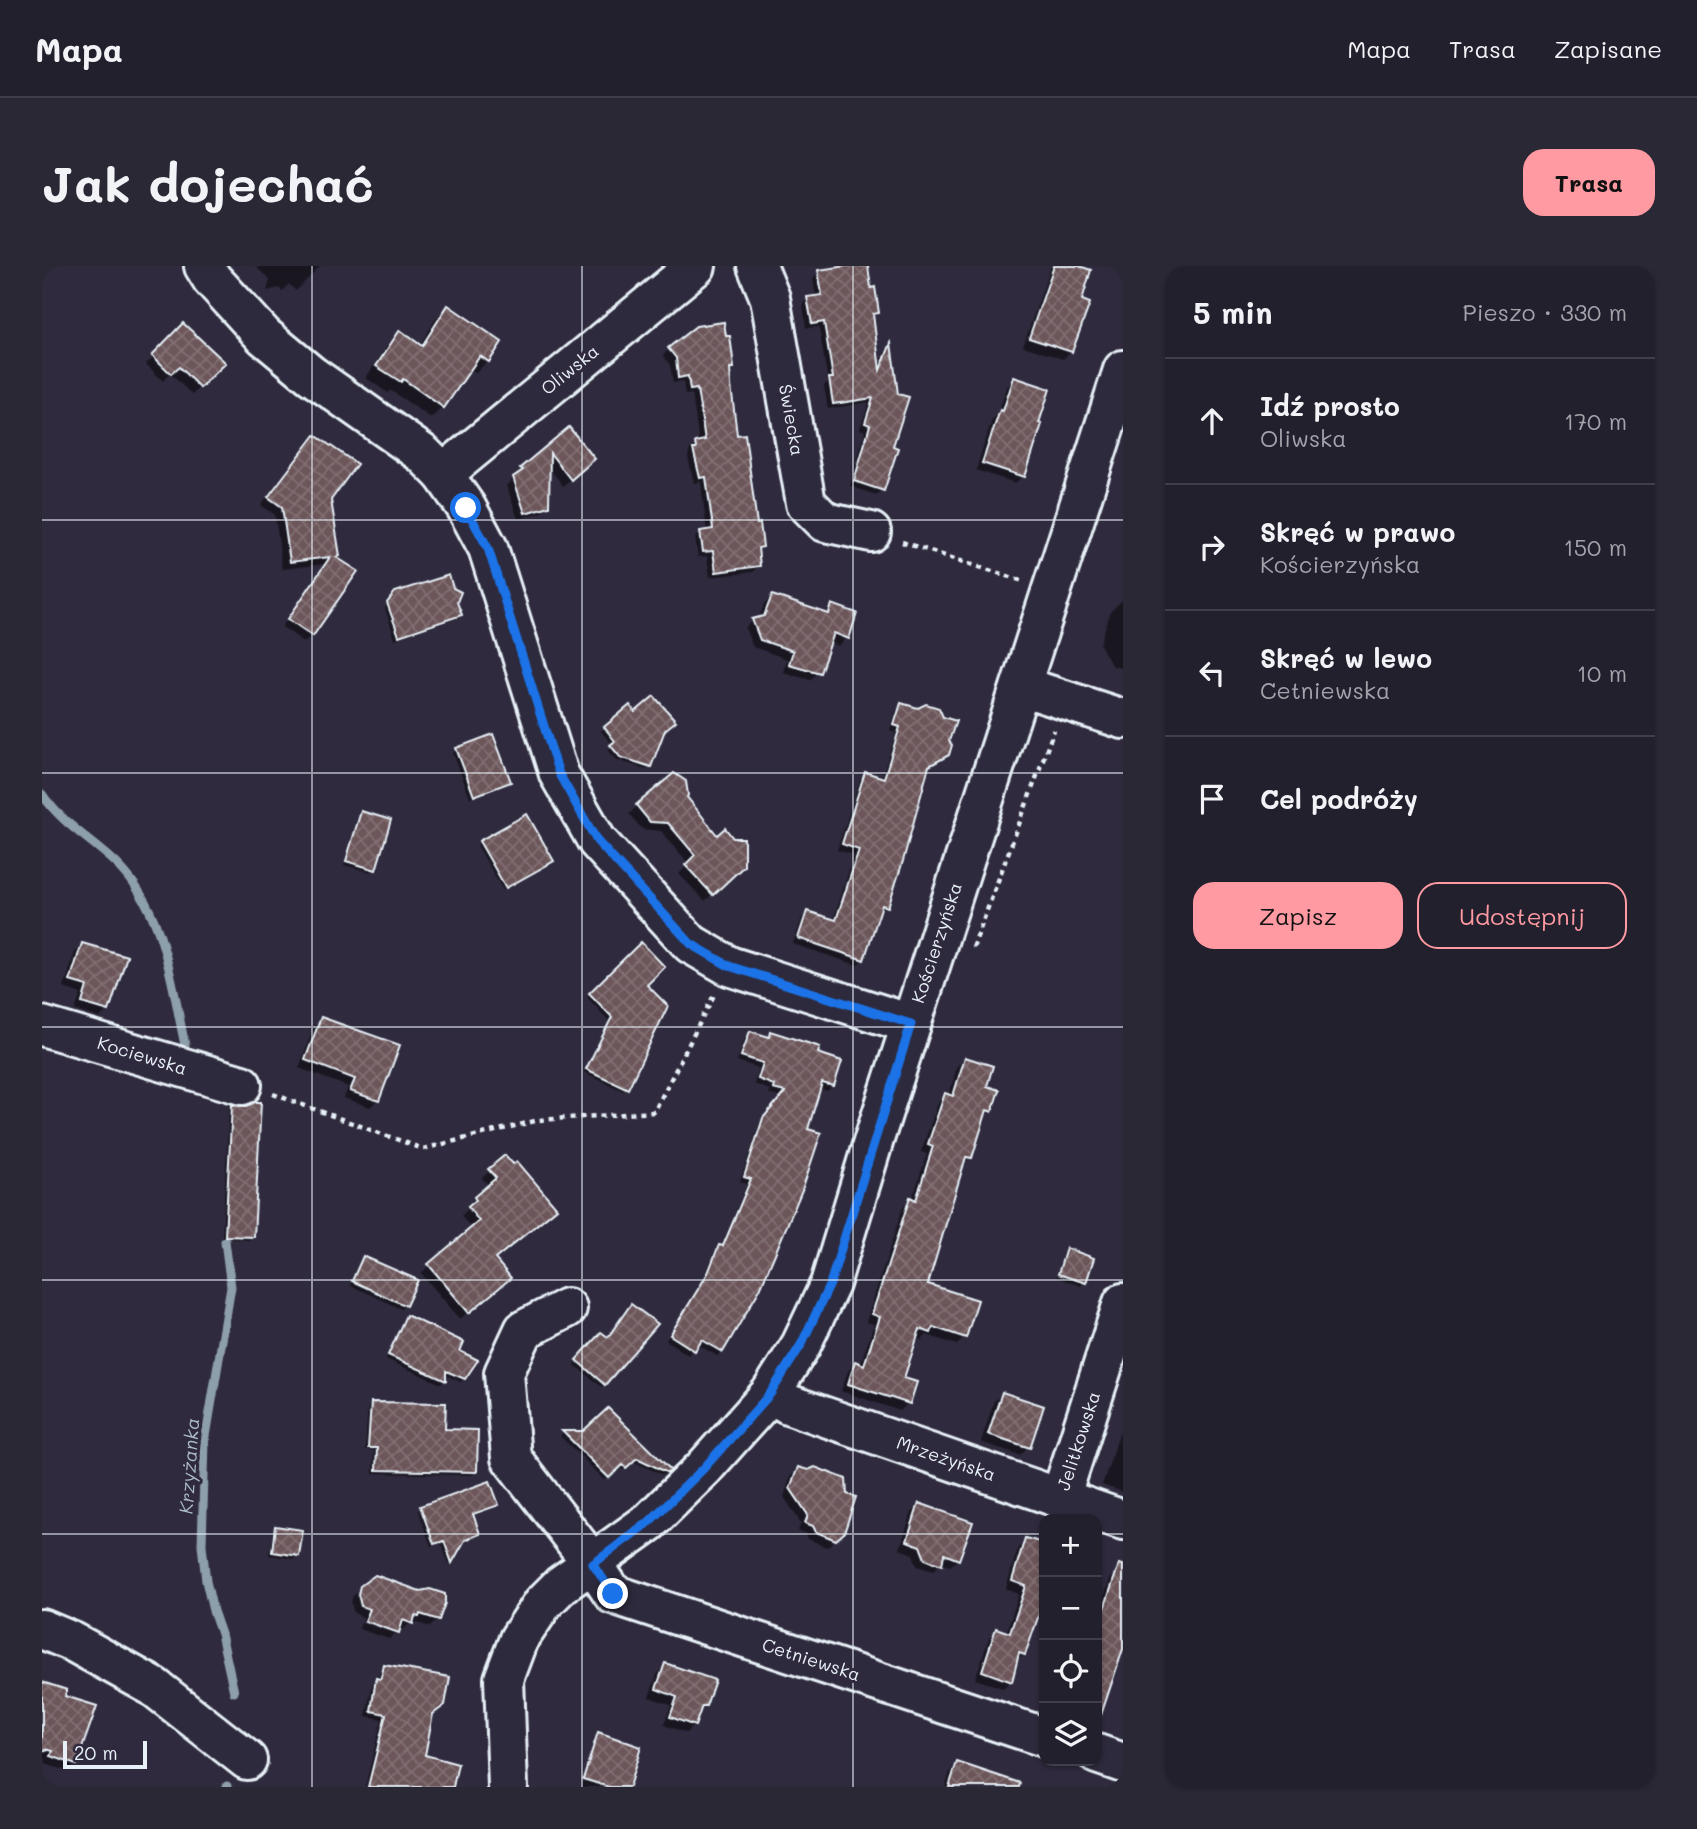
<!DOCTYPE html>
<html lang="pl">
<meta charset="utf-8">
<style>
:root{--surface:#23202e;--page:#2b2836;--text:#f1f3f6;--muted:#a3a3aa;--line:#403e4a;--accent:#ff9aa2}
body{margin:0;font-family:Mali,sans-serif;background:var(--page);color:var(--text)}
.controls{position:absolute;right:21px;bottom:21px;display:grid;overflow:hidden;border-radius:14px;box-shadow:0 2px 5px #0004}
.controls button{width:63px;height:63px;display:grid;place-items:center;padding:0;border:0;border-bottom:2px solid var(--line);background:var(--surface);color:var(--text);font:35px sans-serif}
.scale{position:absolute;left:21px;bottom:18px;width:84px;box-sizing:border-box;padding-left:7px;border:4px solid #e8f1f8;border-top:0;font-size:19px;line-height:24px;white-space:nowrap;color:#e8f1f8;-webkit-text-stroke:5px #2f2a3d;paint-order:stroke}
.stop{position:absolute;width:21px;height:21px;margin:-16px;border:5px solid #1a73e8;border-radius:50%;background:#fff}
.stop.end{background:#1a73e8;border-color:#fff;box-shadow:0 2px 7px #0008}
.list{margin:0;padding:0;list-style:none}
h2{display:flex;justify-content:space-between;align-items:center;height:91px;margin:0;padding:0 28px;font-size:30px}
h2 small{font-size:23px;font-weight:400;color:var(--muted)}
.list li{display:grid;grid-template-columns:46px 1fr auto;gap:21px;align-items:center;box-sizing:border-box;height:126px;padding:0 28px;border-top:2px solid var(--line)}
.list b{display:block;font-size:26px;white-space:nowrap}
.list p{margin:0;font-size:23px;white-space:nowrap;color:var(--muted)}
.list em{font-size:23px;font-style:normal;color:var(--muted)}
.actions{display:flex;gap:14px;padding:21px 28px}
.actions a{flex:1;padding:16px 0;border:2px solid var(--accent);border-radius:21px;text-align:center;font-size:24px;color:var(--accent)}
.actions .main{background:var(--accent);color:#111}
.icon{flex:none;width:38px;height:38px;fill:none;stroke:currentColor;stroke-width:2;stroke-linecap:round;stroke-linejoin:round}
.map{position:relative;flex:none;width:1081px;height:1521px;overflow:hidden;border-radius:21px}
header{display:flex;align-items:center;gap:42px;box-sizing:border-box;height:98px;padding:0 35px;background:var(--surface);border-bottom:2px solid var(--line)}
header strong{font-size:33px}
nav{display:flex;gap:38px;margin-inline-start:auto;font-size:24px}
.intro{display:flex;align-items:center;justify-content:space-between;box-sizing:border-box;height:168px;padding:0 42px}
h1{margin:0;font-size:49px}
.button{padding:18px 32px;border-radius:21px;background:var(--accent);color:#111;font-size:24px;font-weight:700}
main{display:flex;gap:42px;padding:0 42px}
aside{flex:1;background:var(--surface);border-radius:21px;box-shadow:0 2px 5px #0004}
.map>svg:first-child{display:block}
.shadow{fill:#0007}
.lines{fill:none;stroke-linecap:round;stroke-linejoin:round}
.stream{stroke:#8d9fab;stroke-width:9}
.building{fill:url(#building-cross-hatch);stroke:#e8f1f8;stroke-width:2}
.minor-casing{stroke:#e8f1f8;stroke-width:44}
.path{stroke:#e8f1f8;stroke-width:4.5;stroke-dasharray:5 5;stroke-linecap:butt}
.minor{stroke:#2f2a3d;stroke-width:38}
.route{stroke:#1a73e8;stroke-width:9}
.grid{fill:none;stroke:#e8f1f8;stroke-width:2;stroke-opacity:0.55}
.labels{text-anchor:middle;stroke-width:6;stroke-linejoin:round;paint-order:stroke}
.street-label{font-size:18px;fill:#e8f1f8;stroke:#2f2a3d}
.water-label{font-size:19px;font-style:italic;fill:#abbbc5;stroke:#2f2a3d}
</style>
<header>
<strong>Mapa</strong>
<nav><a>Mapa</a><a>Trasa</a><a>Zapisane</a></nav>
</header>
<div class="intro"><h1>Jak dojechać</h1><a class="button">Trasa</a></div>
<main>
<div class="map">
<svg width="1081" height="1521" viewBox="0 0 1081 1521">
<defs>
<pattern id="building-cross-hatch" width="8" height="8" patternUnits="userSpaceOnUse" patternTransform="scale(1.75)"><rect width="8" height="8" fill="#6c565a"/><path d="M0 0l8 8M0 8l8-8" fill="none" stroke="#816f72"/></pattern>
</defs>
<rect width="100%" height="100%" fill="#2f2a3d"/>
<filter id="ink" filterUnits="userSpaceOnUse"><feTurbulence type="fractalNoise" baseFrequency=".0143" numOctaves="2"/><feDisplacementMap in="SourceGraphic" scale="14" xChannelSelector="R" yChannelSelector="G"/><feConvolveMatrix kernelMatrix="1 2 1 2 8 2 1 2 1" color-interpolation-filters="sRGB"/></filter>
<g filter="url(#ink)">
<g class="shadow">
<path d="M218 0H278L254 25 247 18 240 25 237 22 225 25 228 14 215 2Z"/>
<path d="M816 0H824L835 46 830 51 836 103 844 84 848 80 855 129 840 224 834 229 808 220 823 165 818 163 827 136 786 143 782 120 786 116 777 61 764 62 761 38 766 33 774 32 771 12 777 6Z"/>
<path d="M1009 0H1032L1038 35 1029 85 1021 93 981 80Z"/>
<path d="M406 41 458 76 445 95 434 107 427 102 401 141 389 152 348 124 346 127 324 112 346 78 358 67 377 80 394 53Z"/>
<path d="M141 60 181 97 150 129 128 107 121 115 104 98Z"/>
<path d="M655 61 690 101 686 106 694 171 719 280 715 284 716 300 711 306 668 311 665 290 656 291 653 272 659 266H665L659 216 652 217 646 191 648 183 657 177 650 128 643 129 641 115 631 117 628 99 621 89Z"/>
<path d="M972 113 995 158 981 210 973 217 934 204 950 154 956 148 965 121Z"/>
<path d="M527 164 544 199 521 220 506 200 505 239 499 246 476 253 465 220 480 203Z"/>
<path d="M265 179 288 233 296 290 293 292 270 369 262 376 240 361 283 298 240 303 233 249 219 239Z"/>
<path d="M730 331 782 349 791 340 805 372 797 380 787 376 776 406 768 414 741 406 745 393 711 381 703 362 711 355 717 353 722 338Z"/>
<path d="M350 332 413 336 418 349 415 352 353 373 343 342Z"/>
<path d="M1080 334H1081V403L1069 399 1058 378 1068 346Z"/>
<path d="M860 439 876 444 905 475V488L884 502 845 640 839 645H836L821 693 815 699 751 678 760 652 766 647 791 655 812 589 795 584 818 514 824 508 839 513 854 467 848 465 854 445Z"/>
<path d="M588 441 593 449 621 464 608 500 604 503 575 494 566 484 571 479 559 465Z"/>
<path d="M415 483 467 516 463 519 428 532 411 487Z"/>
<path d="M642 531 675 572 690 573 700 599 663 635 637 608 647 598 619 565 600 563 587 548 595 540Z"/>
<path d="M319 547 333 603 329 606 302 599 316 551Z"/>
<path d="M438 576 510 595 461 624 435 579Z"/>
<path d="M41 679 65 744 58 752 33 744 39 728 22 722 33 686Z"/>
<path d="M599 679 602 719 584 822 581 825 542 806 567 755 545 731Z"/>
<path d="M280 753 336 834 328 841 302 832 306 821 257 802 272 761Z"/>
<path d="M708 767 724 772 729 767 774 788 790 820 785 825 776 822 680 1085 675 1090 655 1078 646 1089 624 1074 661 1014 673 986 679 981 705 918 698 916 717 859 740 832 727 828 728 824 712 818 717 802 695 795 703 772Z"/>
<path d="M923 793 942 821 948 845 940 853 928 891 920 900 883 1019 922 1071 915 1079 885 1069 880 1074 873 1072 860 1113 873 1117 866 1137 858 1145 799 1125 806 1105 814 1097 818 1099 832 1058 824 1056 861 941 870 934 885 888 879 886 896 837 903 829 907 830 915 800Z"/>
<path d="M191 841 210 971 207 974 180 972 187 844Z"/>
<path d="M463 891 451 994 459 1019 418 1053 379 1007 430 963 419 950 427 942 425 940 447 920 440 912Z"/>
<path d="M1025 984 1042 1016 1039 1020 1014 1011 1021 987Z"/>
<path d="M322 992 363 1039 359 1043 308 1019Z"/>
<path d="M364 1051 416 1086 422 1112 419 1116 402 1108V1115L399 1118 344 1093Z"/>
<path d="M614 1058 559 1121 532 1098 559 1068 565 1073Z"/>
<path d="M960 1128 986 1181 978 1189 939 1176 952 1135Z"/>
<path d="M329 1138 402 1165 433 1205 430 1209 331 1207 332 1184H323L326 1141Z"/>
<path d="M1081 1157V1226L1060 1219Z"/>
<path d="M521 1167H542L626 1204 621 1209 590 1195 580 1204 577 1201 563 1214 518 1170Z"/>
<path d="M756 1203 801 1267 785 1281 766 1273 764 1267 756 1265 759 1257 742 1231 748 1211Z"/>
<path d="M455 1239 452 1242 430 1250 436 1268 419 1276 407 1298 399 1277 389 1280 376 1245 379 1241Z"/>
<path d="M878 1239 916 1293 908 1300 899 1297 891 1305 875 1300 871 1288 858 1283 870 1246Z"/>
<path d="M234 1262 255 1290 252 1293 227 1289 231 1265Z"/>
<path d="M984 1274 1002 1280V1328L982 1388 973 1397 969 1415 961 1422 933 1413 947 1372 955 1364 964 1368 977 1328 964 1323 976 1282Z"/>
<path d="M1076 1305 1081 1307V1380L1059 1446 1055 1451V1351L1068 1313Z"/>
<path d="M320 1322 378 1327 396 1353 388 1361 370 1355 361 1364 356 1363 355 1366 347 1373 317 1363 319 1356 353 1367V1364L321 1353V1351L312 1347 309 1337 311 1330Z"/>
<path d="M623 1399 662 1439 656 1446 651 1459 644 1467 622 1459 629 1439 607 1431 616 1407Z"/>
<path d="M342 1401 389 1449 381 1490 409 1521H323L340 1453 324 1450 330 1419Z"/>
<path d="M0 1418 33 1498 25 1505 3 1498 4 1493 0 1491Z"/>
<path d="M557 1468 585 1521H539L554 1472Z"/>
<path d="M916 1498 960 1521H903L908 1506Z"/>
</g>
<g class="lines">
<g class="stream">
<path d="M0 528C20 558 49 573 74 597 123 644 129 716 143 779"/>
<path d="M183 975 189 1021 163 1176 160 1279 164 1315 171 1345 179 1368 192 1426"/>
<path d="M185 1521V1520"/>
</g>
</g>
<g class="building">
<path d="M804 0H826L829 22 833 21 837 47 831 48 838 104 849 77 856 128 867 131 851 180 856 182 842 225 812 215 828 159 823 157 831 132 791 138 787 112H791L782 56 770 58 765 31 780 29 776 4Z"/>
<path d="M1012 0H1037L1049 4 1040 34 1048 37 1030 86 987 72Z"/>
<path d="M406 39 460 76 447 96 438 90 402 142 361 113 359 116 334 100 358 64 380 80Z"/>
<path d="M682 56 684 70H688L690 85 692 102H688L689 119 695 169 703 168 715 258 718 257 721 281 716 282 718 300 674 306 671 285 661 286 658 265 671 263 664 211 658 212 651 183H654L653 176 663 174 655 123 648 124 646 110 636 112 634 92 626 82 654 60Z"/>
<path d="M141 57 184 97 158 122 137 101 129 108 110 89Z"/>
<path d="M972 111 1008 123 997 157 1000 158 983 211 940 197 958 144 961 145Z"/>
<path d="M527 161 553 193 529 214 508 187 507 240 483 247 471 211 481 204 478 202Z"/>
<path d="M273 169 315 198 289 234 298 290 294 291 316 305 271 370 246 353 288 291 248 296 240 241 226 231Z"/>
<path d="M407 309 411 322 419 326 415 336 420 349 357 370 345 337 353 326Z"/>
<path d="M730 329 787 348 790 338 815 347 807 373 792 367 778 407 747 398 751 385 718 374 710 353 722 350Z"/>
<path d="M612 430 634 455 623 464 609 501 578 491 568 479 573 475 562 461 588 439 593 446Z"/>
<path d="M859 437 876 442 884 438 897 442 901 451 914 455 907 475 910 479 907 489 887 500 861 595 846 641 840 639 822 694 756 672 765 645 794 654 817 584 800 578 823 506 842 512 858 461 852 459Z"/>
<path d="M451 468 469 516 432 530 414 482Z"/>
<path d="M632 507 644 515 646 529 645 531 675 569 683 562 691 572H702V600L671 629 643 599 653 589 626 557 608 556 594 539Z"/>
<path d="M319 545 349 554 334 604 304 595Z"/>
<path d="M485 548 512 595 464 622 437 575Z"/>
<path d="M599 676 623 701 605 719 626 740 586 823 544 803 570 751 547 727Z"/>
<path d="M40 677 85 690 67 745 40 737 45 720 28 715Z"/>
<path d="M279 751 358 779 337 835 308 825 313 813 263 794Z"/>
<path d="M708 765 727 771 728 765 778 781 776 787 800 795 792 820 780 817 766 863 779 867 760 924 718 1023 681 1086 660 1074 653 1085 628 1069 666 1007 677 979 681 980 709 913 702 911 721 852 743 826 731 823 732 819 716 813 721 797 699 790Z"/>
<path d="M923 791 951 800 945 820 957 824 950 846 945 844 930 892 924 891 886 1018 936 1034 924 1072 891 1061 889 1067 878 1063 862 1112 875 1116 868 1138 806 1118 813 1095 822 1099 838 1051 830 1048 868 931 874 934 891 880 886 878 903 827 911 830Z"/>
<path d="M213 836H219L212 971 183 970 190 839 204 840Z"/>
<path d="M463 889 471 898 475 895 515 942 453 993 469 1012 427 1047 386 998 437 955 426 941 434 934 432 931 454 912 446 903Z"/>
<path d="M1024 982 1052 992 1044 1017 1016 1008Z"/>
<path d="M321 990 376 1014 364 1040 310 1015Z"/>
<path d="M589 1038 616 1058 563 1119 534 1094 559 1066 566 1071Z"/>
<path d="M364 1049 422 1076 418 1085 436 1094 423 1113 404 1105V1115L346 1089Z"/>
<path d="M960 1126 1002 1140 988 1182 946 1168Z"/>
<path d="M329 1136 404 1137 403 1163 436 1164 435 1206 334 1204 335 1182H326Z"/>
<path d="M566 1142 629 1204 626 1207 595 1192 584 1202 581 1199 567 1212 520 1165H541Z"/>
<path d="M756 1201 766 1204 773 1201 804 1213 805 1228 814 1231 802 1267 794 1274 774 1266 771 1260 763 1257 766 1249 748 1222Z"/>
<path d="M448 1215 457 1239 431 1248 438 1268 423 1274 410 1297 402 1275 392 1278 378 1240Z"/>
<path d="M877 1237 931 1256 917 1294 902 1288 900 1299 883 1293 878 1280 865 1275Z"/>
<path d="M233 1260 261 1264 257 1290 230 1286Z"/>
<path d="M983 1272 1002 1277V1334L983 1389 977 1387 970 1416 940 1405 954 1362 968 1367 984 1320 970 1315Z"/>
<path d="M1077 1298 1081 1299V1383L1059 1449 1055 1448V1364Z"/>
<path d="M333 1309 378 1325 388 1323 403 1328V1337L397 1354 378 1348 377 1351 373 1350 371 1358 361 1354 357 1367 323 1355 328 1343 319 1340 316 1328 318 1320Z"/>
<path d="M623 1397 673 1414 664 1440H660L653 1460 628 1451 635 1431 614 1423Z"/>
<path d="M342 1399 408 1411 403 1439 391 1448 383 1489 416 1498 411 1521H326L344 1448 329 1445 334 1412 339 1413Z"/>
<path d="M0 1416 25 1424 23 1430 55 1440 34 1499 9 1490 11 1485 4 1483 3 1485 0 1484Z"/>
<path d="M556 1466 599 1481 587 1521H567L541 1513Z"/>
<path d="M915 1496 978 1517 977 1521H907Z"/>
</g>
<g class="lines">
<g class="minor-casing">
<g id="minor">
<path d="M162 0 170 13 222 70 269 109 381 188 401 208 424 241 446 282 517 508 555 575 649 678 687 700 869 758"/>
<path d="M715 0 728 32 764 237 783 256 829 266"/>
<path d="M401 208 654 0"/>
<path d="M979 420 1081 453"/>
<path d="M0 760 200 819"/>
<path d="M525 1042 482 1064 462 1107 469 1192 551 1298 571 1328 1002 1471"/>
<path d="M728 1128 746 1138 1081 1254"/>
<path d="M1018 1233 1081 1037"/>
<path d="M0 1363 31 1376 112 1421 205 1494"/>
<path d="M1055 1488 1081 1497"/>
<path d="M466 1521 462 1413 477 1373 501 1337 519 1319 607 1256 661 1203 728 1128 759 1079 788 1018 832 873 1081 104"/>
</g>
</g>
<g class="path">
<path d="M860 276 981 315"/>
<path d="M931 682 1012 464"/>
<path d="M231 828 381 883 497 854 612 846 672 729"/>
</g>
<use href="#minor" class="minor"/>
</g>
</g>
<g class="lines" filter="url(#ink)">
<path class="route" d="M424 242 446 282 517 508 555 575 649 678 687 700 869 758 788 1018 759 1079 728 1128 661 1203 607 1256 551 1298 571 1328"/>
</g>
<path class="grid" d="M270 0V1521M540 0V1521M811 0V1521M0 254H1081M0 507H1081M0 761H1081M0 1014H1081M0 1268H1002M1055 1268H1081"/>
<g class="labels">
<g class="street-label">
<text transform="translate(528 104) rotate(-39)" y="6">Oliwska</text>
<text transform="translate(749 154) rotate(80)" y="6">Świecka</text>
<text transform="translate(895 677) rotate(-72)" y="6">Kościerzyńska</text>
<text transform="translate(100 790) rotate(17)" y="6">Kociewska</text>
<text transform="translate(1037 1175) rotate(-72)" y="6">Jelitkowska</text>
<text transform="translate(904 1193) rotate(19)" y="6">Mrzeżyńska</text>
<text transform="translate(769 1394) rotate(18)" y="6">Cetniewska</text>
</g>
<g class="water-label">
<text transform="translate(147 1200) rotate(-86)" y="7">Krzyżanka</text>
</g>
</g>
</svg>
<div class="controls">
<button>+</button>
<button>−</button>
<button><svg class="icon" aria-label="locate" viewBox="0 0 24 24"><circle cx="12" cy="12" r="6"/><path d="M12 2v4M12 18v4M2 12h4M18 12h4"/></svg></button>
<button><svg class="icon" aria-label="layers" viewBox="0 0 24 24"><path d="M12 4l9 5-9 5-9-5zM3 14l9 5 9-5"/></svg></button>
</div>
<div class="scale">20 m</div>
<div class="stop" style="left:424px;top:242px"></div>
<div class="stop end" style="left:571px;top:1328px"></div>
</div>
<aside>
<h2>5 min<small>Pieszo · 330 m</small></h2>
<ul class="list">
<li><svg class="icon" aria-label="ahead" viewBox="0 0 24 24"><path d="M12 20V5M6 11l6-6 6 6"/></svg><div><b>Idź prosto</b><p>Oliwska</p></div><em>170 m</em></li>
<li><svg class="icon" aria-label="right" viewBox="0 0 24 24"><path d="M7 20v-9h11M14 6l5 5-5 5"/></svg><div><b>Skręć w prawo</b><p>Kościerzyńska</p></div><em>150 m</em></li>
<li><svg class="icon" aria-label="left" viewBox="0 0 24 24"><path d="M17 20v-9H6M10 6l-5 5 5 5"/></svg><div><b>Skręć w lewo</b><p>Cetniewska</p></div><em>10 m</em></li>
<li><svg class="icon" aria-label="arrive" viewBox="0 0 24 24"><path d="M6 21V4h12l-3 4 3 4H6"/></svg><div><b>Cel podróży</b></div></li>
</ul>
<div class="actions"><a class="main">Zapisz</a><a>Udostępnij</a></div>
</aside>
</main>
